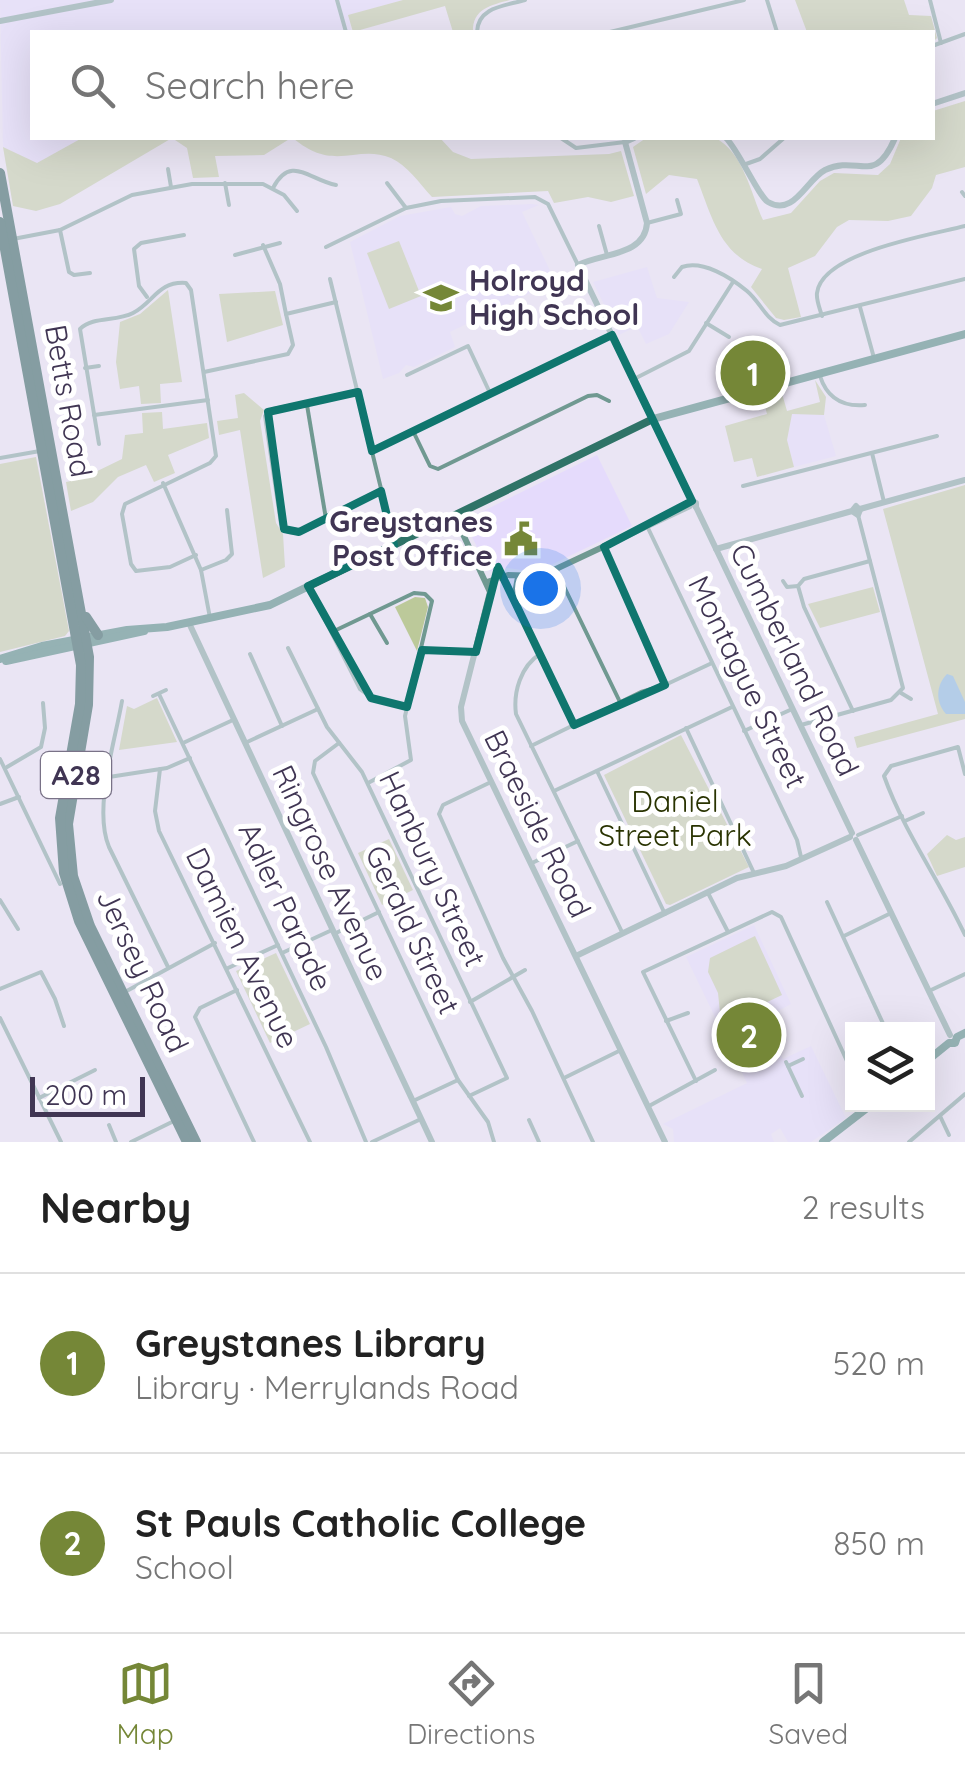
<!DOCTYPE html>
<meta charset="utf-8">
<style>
:root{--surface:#fff;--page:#f2f2f2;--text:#222;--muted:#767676;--line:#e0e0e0;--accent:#758737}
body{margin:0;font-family:Quicksand,sans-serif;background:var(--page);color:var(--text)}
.controls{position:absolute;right:30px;bottom:30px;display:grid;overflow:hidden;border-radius:0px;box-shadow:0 10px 40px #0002}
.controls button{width:90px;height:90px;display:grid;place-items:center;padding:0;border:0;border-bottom:2px solid var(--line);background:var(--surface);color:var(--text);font:50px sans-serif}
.scale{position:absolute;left:30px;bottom:25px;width:115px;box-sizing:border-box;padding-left:10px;border:5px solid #403553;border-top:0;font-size:28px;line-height:35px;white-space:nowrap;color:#403553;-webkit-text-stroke:8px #fff;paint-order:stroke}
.you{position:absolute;left:540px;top:588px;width:35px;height:35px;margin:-25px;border:8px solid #fff;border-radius:50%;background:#1a73e8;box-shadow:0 0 0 15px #1a73e833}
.badge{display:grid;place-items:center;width:65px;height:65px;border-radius:50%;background:var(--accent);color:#fff;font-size:32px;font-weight:700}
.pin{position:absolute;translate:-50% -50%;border:5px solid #fff;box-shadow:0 2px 10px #0006}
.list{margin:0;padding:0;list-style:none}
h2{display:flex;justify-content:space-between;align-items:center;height:130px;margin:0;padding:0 40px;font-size:42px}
h2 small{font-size:32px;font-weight:400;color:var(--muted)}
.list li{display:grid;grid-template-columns:65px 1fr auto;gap:30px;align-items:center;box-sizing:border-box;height:180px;padding:0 40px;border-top:2px solid var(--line)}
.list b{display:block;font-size:38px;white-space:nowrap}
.list p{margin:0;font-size:32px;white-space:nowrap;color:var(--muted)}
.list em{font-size:32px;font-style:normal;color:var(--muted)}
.icon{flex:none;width:55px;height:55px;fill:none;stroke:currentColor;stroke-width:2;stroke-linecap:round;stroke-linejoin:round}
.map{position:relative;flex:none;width:965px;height:1142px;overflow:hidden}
.search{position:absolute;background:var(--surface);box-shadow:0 10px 40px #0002;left:30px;right:30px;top:30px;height:110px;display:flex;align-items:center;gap:25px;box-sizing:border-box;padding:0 35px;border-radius:0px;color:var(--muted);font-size:38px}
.sheet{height:490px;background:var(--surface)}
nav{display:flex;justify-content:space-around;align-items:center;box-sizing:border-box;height:140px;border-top:2px solid var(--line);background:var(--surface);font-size:28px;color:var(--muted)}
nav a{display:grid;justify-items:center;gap:5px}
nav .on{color:var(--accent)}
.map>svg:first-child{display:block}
.built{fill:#e5dbfc}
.green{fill:#bcc99a}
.water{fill:#74b0da}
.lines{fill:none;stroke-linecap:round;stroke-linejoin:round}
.minor{stroke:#709991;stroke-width:4}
.tertiary{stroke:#709991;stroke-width:6}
.secondary{stroke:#2f7367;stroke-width:8}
.trunk{stroke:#0c463e;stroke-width:10}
.marked{fill:none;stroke:#0f766e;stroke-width:8;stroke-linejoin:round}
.labels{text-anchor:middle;stroke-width:10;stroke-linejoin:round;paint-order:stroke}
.shield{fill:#fff;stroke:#797287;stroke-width:2.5}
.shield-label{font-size:28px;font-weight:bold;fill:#403553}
.poi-label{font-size:30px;font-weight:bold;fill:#403553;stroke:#fff;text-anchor:start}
.street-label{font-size:30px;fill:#403553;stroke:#fff}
.park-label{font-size:30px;fill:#293301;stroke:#fff}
</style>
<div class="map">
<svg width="965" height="1142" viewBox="0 0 965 1142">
<rect width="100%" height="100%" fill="#eae5f4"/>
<g class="built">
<path d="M0 0H403L349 15 351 32H32V138H82L37 164 3 147Z"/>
<path d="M532 204 539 205 522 212 555 281 450 332 455 347 414 367 406 365 399 373 383 379 350 242 400 216 451 207 455 214 462 216 481 206Z"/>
<path d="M647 267 657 298 689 302 669 334 646 344 637 326 619 335 593 282Z"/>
<path d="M792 413 824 415 836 456 794 467 787 440Z"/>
<path d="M597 455 632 526 536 572 508 568 489 571 465 523 467 519Z"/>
<path d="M754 925 791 1004 769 1016 776 1031 774 1041 783 1059 811 1046 846 1118 811 1142H788L780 1128 771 1134 774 1142H674L673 1129 663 1124 747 1083 686 957Z"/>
</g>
<g class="green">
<path d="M403 0H510C491 5 472 9 473 32H453L445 6 353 32 348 15Z"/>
<path d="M795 0H904L909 15 931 16 937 38 933 42 932 32H807Z"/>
<path d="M965 101V167L936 175 932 188 911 216 888 221 849 220 837 227 815 256 788 268 801 317 784 320 776 318 751 287 762 269C720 255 712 217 697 179L669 175 646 194 633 147 646 138H715C743 151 751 194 763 220L791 213 820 181 834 173 878 175 890 164 901 138H932L933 111Z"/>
<path d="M82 138H291L264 155 215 156 219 177 193 178 187 148 172 138 60 204 36 211 13 206 3 147 37 163Z"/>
<path d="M293 138H440L453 152 471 159 609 154 621 151 634 196 611 202 588 197 554 203 548 191 432 197C420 184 407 165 391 158 356 144 334 173 293 138Z"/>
<path d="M399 241 421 296 389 309 367 253Z"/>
<path d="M168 290 182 382 160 384 161 403 141 404 139 386 120 389 116 362 120 322 140 314Z"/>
<path d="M275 291 283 325 227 342 219 294Z"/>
<path d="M815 380 826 397 824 415 792 414 787 440 794 467 757 477 752 458 734 462 725 426 767 414 762 395 781 390 787 411 820 402Z"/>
<path d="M244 393 264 410 260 421 276 523 283 534 285 567 263 578 240 430 219 435 217 421 238 418 235 395Z"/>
<path d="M162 412 163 429 207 423 209 438 168 455 175 473 154 482 146 465 118 477 93 502 71 511 66 482 81 479 122 459 125 435 143 433 142 413Z"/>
<path d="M36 457 69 631 65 636 0 652V464Z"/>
<path d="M965 485V719L857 748 854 737 938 714 883 509Z"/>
<path d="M873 587 880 612 820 628 808 604Z"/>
<path d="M415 597 425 598 428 607 417 651 395 607Z"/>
<path d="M157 698 177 742 119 750 127 706 134 709Z"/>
<path d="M681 735 749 867 670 905 666 904 604 775Z"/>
<path d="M947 835 956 840 965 837V867L937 876 927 854Z"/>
<path d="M389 839 413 890 382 905 358 853Z"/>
<path d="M755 936 782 995 736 1017 733 1024 721 1022 718 993 708 972 710 958Z"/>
<path d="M276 953 310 1024 270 1043 236 971Z"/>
</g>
<path class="water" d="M947 674 953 676 965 702V714H946C935 702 936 685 947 674Z"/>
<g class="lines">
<g class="minor">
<path d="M337 0 346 32"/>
<path d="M767 0 777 32"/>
<path d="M930 0 941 43"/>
<path d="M477 32C478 7 504 6 525 0"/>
<path d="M610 32 744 0"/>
<path d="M932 46 965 34"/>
<path d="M561 138 576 148 625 142"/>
<path d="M746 164 760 159 784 138"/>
<path d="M168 169 171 187"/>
<path d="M225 183 229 205"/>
<path d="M387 183 406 208"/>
<path d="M273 188C291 154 309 180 336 185"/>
<path d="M962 192 965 196"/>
<path d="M647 223 681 214 677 200"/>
<path d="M599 226 607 255"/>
<path d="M60 230 69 272 74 275 90 273"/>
<path d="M13 239 60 230 132 195 192 184H263L284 195 297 211"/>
<path d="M263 245 280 284 286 314"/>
<path d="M326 247 406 208 441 201 535 197 548 204 577 263"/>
<path d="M235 255 280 243"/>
<path d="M674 277 682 267C703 260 730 277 747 291 760 302 765 318 780 325L965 279"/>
<path d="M330 279 394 542"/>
<path d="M147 297 139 286 134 249 141 243 184 235"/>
<path d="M860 307 874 358"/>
<path d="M822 316C820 309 816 300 817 293 822 252 931 235 965 226"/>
<path d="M706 323 729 337"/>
<path d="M85 368 99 366"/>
<path d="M204 372 288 354 293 345 286 314 336 302"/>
<path d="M407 375 468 346 490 393"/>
<path d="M820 376C827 398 842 407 865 405"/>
<path d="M634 379 689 351 733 282"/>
<path d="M358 392 273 409 265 416 281 524 288 532 297 533 381 491"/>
<path d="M307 405 326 519"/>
<path d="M94 415 208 400"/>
<path d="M413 431 430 466 438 469 588 396 597 395 609 401"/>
<path d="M99 444 80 329C93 316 116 322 133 313 154 302 158 281 186 283L191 290 216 456 210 463 125 504 122 514 131 564 136 571 170 567 196 555"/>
<path d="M372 451 610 335"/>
<path d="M872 453 884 502"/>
<path d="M0 458 40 451"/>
<path d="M163 483 201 570 210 618"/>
<path d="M743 486 937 436"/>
<path d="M647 526 797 840 801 857"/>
<path d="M603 547 664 684"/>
<path d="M201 570 226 560 232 554 227 510"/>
<path d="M556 570 619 700"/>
<path d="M517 577 514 593 517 608 573 724"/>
<path d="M783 581 787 587 798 586"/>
<path d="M309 588 360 689 374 699 407 707"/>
<path d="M370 614 387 643"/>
<path d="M332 632 414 593 425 594 432 601 405 716 411 760 368 783"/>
<path d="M288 648 327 727 362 772 507 1078 469 1096"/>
<path d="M422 649C441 653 457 648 476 652"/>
<path d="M250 654 282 726"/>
<path d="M540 654C521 666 513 692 516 714L622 932"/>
<path d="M901 693 911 699"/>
<path d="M159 694 326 1047 366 1142"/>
<path d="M153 696 166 690"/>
<path d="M122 701C115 742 93 809 109 847L168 967"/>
<path d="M853 711 804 607 798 586 804 579 870 561"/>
<path d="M801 725 891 700 903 688 858 515"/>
<path d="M686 728 754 873"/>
<path d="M744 731 790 710"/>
<path d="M183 743 233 720"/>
<path d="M245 743 318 709"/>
<path d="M339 743 315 761 313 773 458 1080 488 1122 494 1142"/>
<path d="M531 746 641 692 665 685 712 663"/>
<path d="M0 759 60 884"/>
<path d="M7 767 41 747 45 728 43 703"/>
<path d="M160 769 155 811 159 831 310 1142"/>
<path d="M597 771 665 914"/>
<path d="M965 774 958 747 891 766 884 776C904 832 940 881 965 935"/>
<path d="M109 777 167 768 190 758"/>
<path d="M491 782 443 805 439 814 503 958 532 1011 593 1142"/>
<path d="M554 791 732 707"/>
<path d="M0 804 19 797"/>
<path d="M905 821 923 813"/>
<path d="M858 835 902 816"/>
<path d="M532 863 578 841"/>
<path d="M708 893 728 932"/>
<path d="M0 900 18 929"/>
<path d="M827 902 886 1030"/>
<path d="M334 934 379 912"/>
<path d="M844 936 889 914"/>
<path d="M282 953 332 930"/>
<path d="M228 968 278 945"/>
<path d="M0 989 41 972 55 999 64 1026"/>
<path d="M237 990 200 1008 195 1017 254 1142"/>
<path d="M929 991 965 974"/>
<path d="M123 993 215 943"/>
<path d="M470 1002 525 970"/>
<path d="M0 1018 61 1142"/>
<path d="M666 1021 688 1013"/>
<path d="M786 1062 802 1096"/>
<path d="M788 1066 803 1059"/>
<path d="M564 1078 621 1050"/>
<path d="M696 1081 643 972 772 912 781 917 852 1072"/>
<path d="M39 1098 95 1070"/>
<path d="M413 1101 458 1080"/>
<path d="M649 1106 715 1070"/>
<path d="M940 1116 949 1135"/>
<path d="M529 1120 539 1142"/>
<path d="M109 1125 116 1142"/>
<path d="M131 1142 176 1120"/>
<path d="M372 1142 421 1119"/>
<path d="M909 1142 965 1094"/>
</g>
<g class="tertiary">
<path d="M0 21 111 0"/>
<path d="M932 104 965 93"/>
<path d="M634 138 625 142 647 223C645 256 602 253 578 265L692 501 696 503V507"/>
<path d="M726 138C739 151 759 197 768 202 794 217 806 180 825 170 859 154 874 187 895 138"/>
<path d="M696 507 852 833"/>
<path d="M860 509 965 480"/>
<path d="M454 515 490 592 461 707 462 721 665 1142"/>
<path d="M716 549 845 513 852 511 858 515 860 510 856 506 852 511"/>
<path d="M487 582 508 575 541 576 690 506"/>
<path d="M189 623 432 1142"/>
<path d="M856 840 950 1035"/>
<path d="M576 956 737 878 786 866 850 837"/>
</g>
<g class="secondary">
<path d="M0 659 42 646 127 630 167 627 270 605 653 419 965 334"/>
<path d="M6 661 144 631"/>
<path d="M928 1060 949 1043H955L957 1037 965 1033"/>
<path d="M823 1142 872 1104"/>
</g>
<g class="trunk">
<path d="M0 173 89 657 88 705 68 824 73 876 90 926 196 1142"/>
<path d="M0 222 81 665 80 704 60 818 64 873 79 921 187 1142"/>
<path d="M86 617 98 635"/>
</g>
</g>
<path d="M0 0H965V1142H0ZM612 335 692 501 604 547 665 685 574 725 498 567 476 652 422 650 407 707 371 698 308 586 394 545 381 491 299 532 284 529 268 412 358 392 372 451Z" fill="#eae5f4" fill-opacity=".55" fill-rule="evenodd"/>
<path class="marked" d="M612 335 692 501 604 547 665 685 574 725 498 567 476 652 422 650 407 707 371 698 308 586 394 545 381 491 299 532 284 529 268 412 358 392 372 451Z"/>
<defs>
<g id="school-bare" transform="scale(2.7)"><path d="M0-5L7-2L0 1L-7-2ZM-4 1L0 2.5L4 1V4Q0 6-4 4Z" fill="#758737" stroke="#fff" stroke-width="2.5" paint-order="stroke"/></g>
<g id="civic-bare" transform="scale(2.7)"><path d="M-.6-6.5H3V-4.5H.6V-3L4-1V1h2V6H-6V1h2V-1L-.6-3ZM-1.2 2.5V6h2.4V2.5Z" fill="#758737" stroke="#fff" stroke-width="2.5" paint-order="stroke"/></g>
</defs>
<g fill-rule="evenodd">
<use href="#school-bare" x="441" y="298"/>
<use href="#civic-bare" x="521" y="539"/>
</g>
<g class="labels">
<rect class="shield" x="41" y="752" width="70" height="46" rx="8"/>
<g class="shield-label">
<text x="76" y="785">A28</text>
</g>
<g class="poi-label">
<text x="469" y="291">Holroyd<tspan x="469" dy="34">High School</tspan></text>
<text x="493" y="532" text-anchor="end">Greystanes<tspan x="493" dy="34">Post Office</tspan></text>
</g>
<g class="street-label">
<text transform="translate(68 401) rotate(80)" y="10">Betts Road</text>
<text transform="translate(794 660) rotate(64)" y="10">Cumberland Road</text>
<text transform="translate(747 682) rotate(64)" y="10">Montague Street</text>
<text transform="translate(537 824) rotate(64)" y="10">Braeside Road</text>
<text transform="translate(432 869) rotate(65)" y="10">Hanbury Street</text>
<text transform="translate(330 873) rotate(65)" y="10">Ringrose Avenue</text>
<text transform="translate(285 907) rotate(65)" y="10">Adler Parade</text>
<text transform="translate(412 930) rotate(65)" y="10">Gerald Street</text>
<text transform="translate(242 948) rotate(64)" y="10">Damien Avenue</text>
<text transform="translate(142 971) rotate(65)" y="10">Jersey Road</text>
</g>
<g class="park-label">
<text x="675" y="812">Daniel<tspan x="675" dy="34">Street Park</tspan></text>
</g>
</g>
</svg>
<div class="controls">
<button><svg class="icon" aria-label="layers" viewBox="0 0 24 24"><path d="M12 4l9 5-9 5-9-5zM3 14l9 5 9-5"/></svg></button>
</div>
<div class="scale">200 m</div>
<div class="you"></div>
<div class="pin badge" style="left:753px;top:373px">1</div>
<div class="pin badge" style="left:749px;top:1035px">2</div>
<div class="search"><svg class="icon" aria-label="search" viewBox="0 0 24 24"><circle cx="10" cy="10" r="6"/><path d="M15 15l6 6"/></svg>Search here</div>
</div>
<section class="sheet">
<h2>Nearby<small>2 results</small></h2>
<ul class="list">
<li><span class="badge">1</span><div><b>Greystanes Library</b><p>Library · Merrylands Road</p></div><em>520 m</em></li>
<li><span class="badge">2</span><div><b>St Pauls Catholic College</b><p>School</p></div><em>850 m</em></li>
</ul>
</section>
<nav>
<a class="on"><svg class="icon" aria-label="map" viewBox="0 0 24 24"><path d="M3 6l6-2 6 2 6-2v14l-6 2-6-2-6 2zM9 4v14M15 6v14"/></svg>Map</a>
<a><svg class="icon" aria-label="directions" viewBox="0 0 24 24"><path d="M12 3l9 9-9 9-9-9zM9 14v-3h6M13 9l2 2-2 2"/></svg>Directions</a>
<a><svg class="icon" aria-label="saved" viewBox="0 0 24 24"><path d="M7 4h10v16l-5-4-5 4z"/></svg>Saved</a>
</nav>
